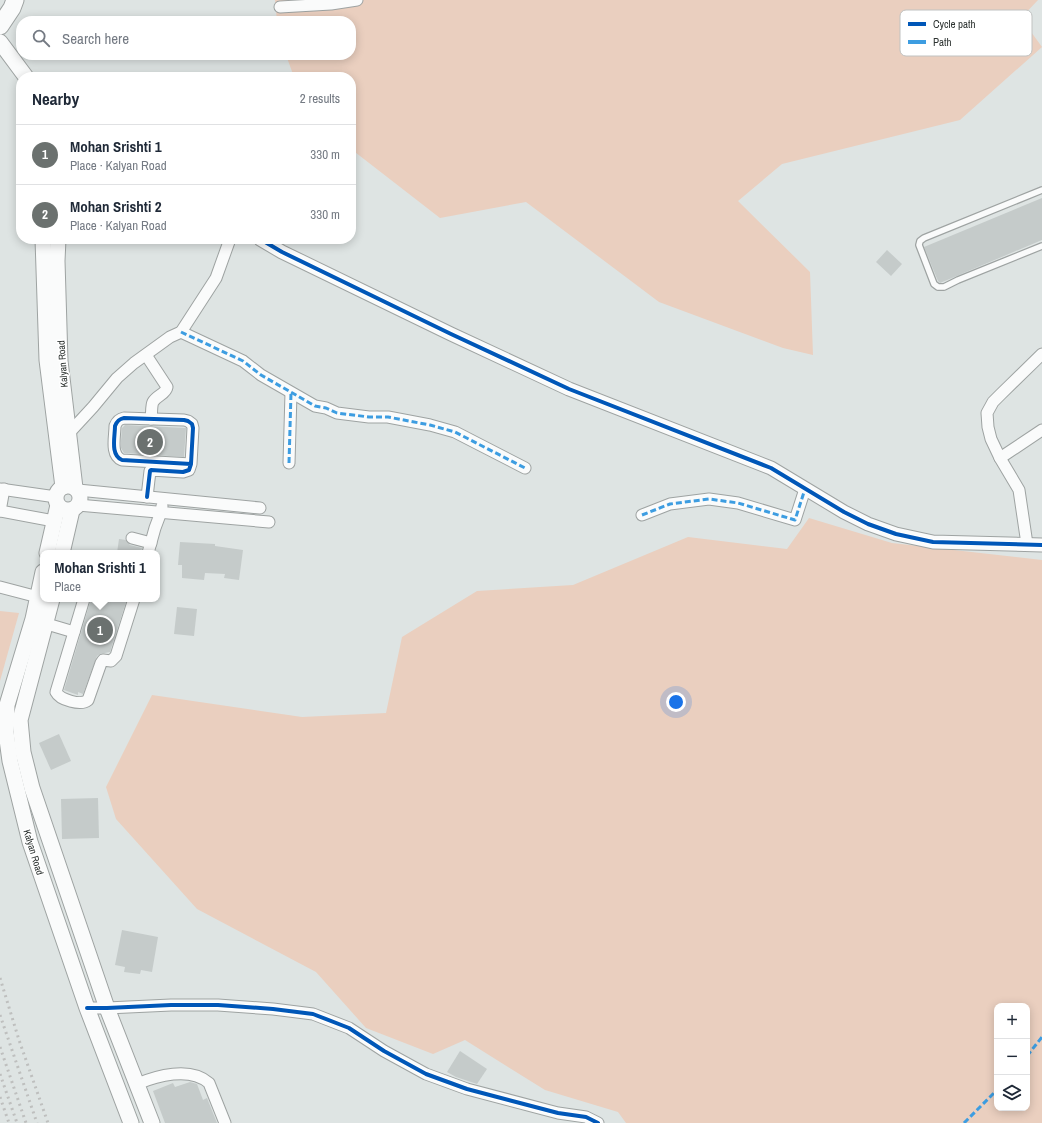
<!DOCTYPE html>
<meta charset="utf-8">
<style>
:root{--surface:#fff;--page:#f6f6f7;--text:#1f2937;--muted:#747a83;--line:#e0e1e3;--accent:#6b716f}
body{margin:0;font-family:"Archivo Narrow",sans-serif;background:var(--page);color:var(--text)}
.controls{position:absolute;right:12px;bottom:12px;display:grid;overflow:hidden;border-radius:8px;box-shadow:0 2px 10px #0003}
.controls button{width:36px;height:36px;display:grid;place-items:center;padding:0;border:0;border-bottom:1px solid var(--line);background:var(--surface);color:var(--text);font:20px sans-serif}
.you{position:absolute;left:676px;top:702px;width:14px;height:14px;margin:-10px;border:3px solid #fff;border-radius:50%;background:#1a73e8;box-shadow:0 0 0 6px #1a73e833}
.badge{display:grid;place-items:center;width:26px;height:26px;border-radius:50%;background:var(--accent);color:#fff;font-size:13px;font-weight:700}
.pin{position:absolute;translate:-50% -50%;border:2px solid #fff;box-shadow:0 1px 4px #0006}
.popup{position:absolute;left:40px;top:550px;width:120px;height:52px;box-sizing:border-box;display:grid;place-content:center;border-radius:8px;background:var(--surface);filter:drop-shadow(0 1px 3px #0005);font-size:13px;white-space:nowrap;color:var(--muted)}
.popup b{font-size:15px;color:var(--text)}
.popup::after{content:'';position:absolute;left:50%;top:100%;margin-left:-8px;border:8px solid transparent;border-top-color:var(--surface)}
.list{margin:0;padding:0;list-style:none}
h2{display:flex;justify-content:space-between;align-items:center;height:52px;margin:0;padding:0 16px;font-size:17px}
h2 small{font-size:13px;font-weight:400;color:var(--muted)}
.list li{display:grid;grid-template-columns:26px 1fr auto;gap:12px;align-items:center;box-sizing:border-box;height:60px;padding:0 16px;border-top:1px solid var(--line)}
.list b{display:block;font-size:15px;white-space:nowrap}
.list p{margin:0;font-size:13px;white-space:nowrap;color:var(--muted)}
.list em{font-size:13px;font-style:normal;color:var(--muted)}
.icon{flex:none;width:22px;height:22px;fill:none;stroke:currentColor;stroke-width:2;stroke-linecap:round;stroke-linejoin:round}
.map{position:relative;flex:none;width:1042px;height:1123px;overflow:hidden}
.search{position:absolute;background:var(--surface);box-shadow:0 2px 10px #0003;left:16px;top:16px;width:340px;height:44px;display:flex;align-items:center;gap:10px;box-sizing:border-box;padding:0 14px;border-radius:16px;color:var(--muted);font-size:15px}
.panel{position:absolute;background:var(--surface);box-shadow:0 2px 10px #0003;left:16px;top:72px;width:340px;height:172px;border-radius:16px}
.map>svg:first-child{display:block}
.green{fill:#eacfbf;fill-rule:evenodd}
.building{fill:#c5cbca}
.lines{fill:none;stroke-linecap:round;stroke-linejoin:round}
.service-casing{stroke:#9ea3a2;stroke-width:8}
.minor-casing{stroke:#9ea3a2;stroke-width:13}
.tertiary-casing{stroke:#9ea3a2;stroke-width:15}
.secondary-casing{stroke:#9ea3a2;stroke-width:17}
.primary-casing{stroke:#9ea3a2;stroke-width:19}
.service{stroke:#fafbfb;stroke-width:5.5}
.minor{stroke:#fafbfb;stroke-width:11}
.tertiary{stroke:#fafbfb;stroke-width:13}
.secondary{stroke:#fafbfb;stroke-width:15}
.primary{stroke:#fafbfb;stroke-width:17}
.rail{stroke:#bebfbe;stroke-width:3;stroke-dasharray:2 4;stroke-linecap:butt}
.quiet{stroke:#3d9de1;stroke-width:3;stroke-dasharray:6 3;stroke-linecap:butt}
.cycleway-casing{stroke:#fff;stroke-width:6}
.cycleway{stroke:#0057b8;stroke-width:4}
.labels{text-anchor:middle;stroke-width:3;stroke-linejoin:round;paint-order:stroke}
.street-label{font-size:10px;fill:#2d3331;stroke:#fff}
.key{fill:#fff;stroke:#c0c2c1;stroke-width:1}
.key-label{font-size:11px;fill:#2d3331}
</style>
<div class="map">
<svg width="1042" height="1123" viewBox="0 0 1042 1123">
<rect width="100%" height="100%" fill="#dee4e3"/>
<g class="green">
<path d="M275 0H1038L1021 18 1042 47 960 120 782 164 738 201 810 272 813 355 783 348 659 302 526 202 440 218 351 149V77H294L286 55H351V21H277Z"/>
<path d="M809 518 892 543 1042 560V1123H626L618 1112 545 1090 465 1040 433 1054 366 1028 316 972 197 909 116 819 106 787 152 695 302 717 386 713 402 637 477 591 573 585 688 537 787 549ZM997 1006H1027V1108H997Z"/>
<path d="M0 611 19 613 0 681Z"/>
</g>
<g class="building">
<path d="M1042 198V240L940 283 938 281 924 247Z"/>
<path d="M887 250 902 264 891 276 876 262Z"/>
<path d="M125 425 186 428 184 457 124 453 121 448V441L122 428Z"/>
<path d="M119 539 126 540 130 545 142 548 141 553H117Z"/>
<path d="M180 542 215 544V546L243 550 239 580 224 578 225 574 205 573 204 580 182 578V565H178Z"/>
<path d="M91 599H125L124 602H126L110 652 100 654 97 656 83 694 78 692V695L64 690Z"/>
<path d="M177 607 197 609 194 636 174 634Z"/>
<path d="M59 734 71 761 51 770 39 743Z"/>
<path d="M98 798 99 838 62 839 61 799Z"/>
<path d="M122 930 158 937 152 972 141 970 140 974 124 972 125 967 115 965Z"/>
<path d="M460 1051 487 1069 477 1084 456 1077 447 1072Z"/>
<path d="M190 1082 197 1084 203 1100 207 1098 217 1123H165L153 1091 173 1083 175 1087Z"/>
</g>
<g class="lines">
<g class="service-casing">
<path id="service" d="M1042 190 924 238 920 241 919 245 934 284 938 287H944L958 280 1042 246"/>
</g>
<g class="minor-casing">
<g id="minor">
<path d="M280 7 331 4 357 0"/>
<path d="M181 332 243 361 261 375 315 406 326 408 337 413 369 417H388L430 425 455 432 525 468"/>
<path d="M146 355 167 387C166 394 157 395 153 402 151 406 152 414 151 419"/>
<path d="M63 434 69 433 93 407 117 378 134 363 170 337 181 332 216 278 230 239"/>
<path d="M1000 458 1042 430"/>
<path d="M289 463 291 393"/>
<path d="M0 489 56 497"/>
<path d="M78 490 260 508"/>
<path d="M147 497 150 471 151 470 183 472 189 470 191 464 193 428 192 424 188 421 184 420 124 418C119 419 117 421 115 426 115 437 110 455 122 460L191 464"/>
<path d="M78 505 269 522"/>
<path d="M0 511 54 521"/>
<path d="M0 511 4 489"/>
<path d="M642 515 670 504 709 499 738 503 795 520 805 489"/>
<path d="M132 538 151 543"/>
<path d="M1027 544 1019 490 1000 458 991 439 988 427 987 413 993 402 1001 394 1042 354"/>
<path d="M148 553 155 528 161 512 162 506"/>
<path d="M0 587 38 597"/>
<path d="M84 599 56 692C60 700 81 706 88 700L101 663 103 660 111 661 116 656 134 599"/>
<path d="M47 624 74 632"/>
<path d="M87 1008H107L171 1005H218L273 1009 313 1014 349 1028 384 1051 426 1074 467 1089 558 1113 586 1117 598 1123"/>
<path d="M137 1084C156 1076 190 1066 209 1083L225 1123"/>
</g>
</g>
<g class="tertiary-casing">
<path id="tertiary" d="M260 239 282 252 451 334 569 389 771 468 844 512 868 524 896 534 933 542 1042 545"/>
</g>
<g class="secondary-casing">
<g id="secondary">
<path d="M0 42 26 77"/>
<path d="M43 239 47 360 63 487"/>
<path d="M58 239 57 261 60 361 75 488"/>
<circle cx="68" cy="498" r="12"/>
<path d="M47 553 58 505"/>
<path d="M62 553 72 510"/>
<path d="M43 572 33 619 7 705 6 732 10 761 30 842 87 1008 131 1123"/>
<path d="M52 599 20 720 23 752 32 788 107 1008 152 1123"/>
</g>
</g>
<g class="primary-casing">
<path id="primary" d="M0 26 12 8 15 0"/>
</g>
<use href="#service" class="service"/>
<use href="#minor" class="minor"/>
<use href="#tertiary" class="tertiary"/>
<use href="#secondary" class="secondary"/>
<use href="#primary" class="primary"/>
<g class="rail">
<path d="M0 978 19 1040 48 1123"/>
<path d="M0 1015 37 1123"/>
<path d="M0 1047 26 1123"/>
<path d="M0 1074 17 1123"/>
<path d="M0 1097 9 1123"/>
</g>
<g class="quiet">
<path d="M181 332 243 361 261 375 315 406 326 408 337 413 369 417H388L430 425 455 432 525 468"/>
<path d="M289 463 291 393"/>
<path d="M642 515 670 504 709 499 738 503 795 520 805 489"/>
<path d="M1027 1056 1042 1037"/>
<path d="M964 1123 997 1090"/>
</g>
<g class="cycleway-casing">
<g id="cycleway">
<path d="M260 239 282 252 451 334 569 389 771 468 844 512 868 524 896 534 933 542 1042 545"/>
<path d="M147 497 150 471 151 470 183 472 189 470 191 464 193 428 192 424 188 421 184 420 124 418C119 419 117 421 115 426 115 437 110 455 122 460L191 464"/>
<path d="M87 1008H107L171 1005H218L273 1009 313 1014 349 1028 384 1051 426 1074 467 1089 558 1113 586 1117 598 1123"/>
</g>
</g>
<use href="#cycleway" class="cycleway"/>
</g>
<g class="labels">
<g class="street-label">
<text transform="translate(62 364) rotate(-94)" y="4">Kalyan Road</text>
<text transform="translate(34 852) rotate(73)" y="4">Kalyan Road</text>
</g>
</g>
<rect x="900" y="10" width="132" height="46" rx="6" class="key"/>
<rect x="908" y="22" width="18" height="4" fill="#0057b8"/>
<rect x="908" y="40" width="18" height="4" fill="#3d9de1"/>
<g class="key-label">
<text x="933" y="28">Cycle path</text>
<text x="933" y="46">Path</text>
</g>
</svg>
<div class="controls">
<button>+</button>
<button>−</button>
<button><svg class="icon" aria-label="layers" viewBox="0 0 24 24"><path d="M12 4l9 5-9 5-9-5zM3 14l9 5 9-5"/></svg></button>
</div>
<div class="you"></div>
<div class="pin badge" style="left:100px;top:630px">1</div>
<div class="popup"><b>Mohan Srishti 1</b>Place</div>
<div class="pin badge" style="left:150px;top:442px">2</div>
<div class="search"><svg class="icon" aria-label="search" viewBox="0 0 24 24"><circle cx="10" cy="10" r="6"/><path d="M15 15l6 6"/></svg>Search here</div>
<section class="panel">
<h2>Nearby<small>2 results</small></h2>
<ul class="list">
<li><span class="badge">1</span><div><b>Mohan Srishti 1</b><p>Place · Kalyan Road</p></div><em>330 m</em></li>
<li><span class="badge">2</span><div><b>Mohan Srishti 2</b><p>Place · Kalyan Road</p></div><em>330 m</em></li>
</ul>
</section>
</div>
